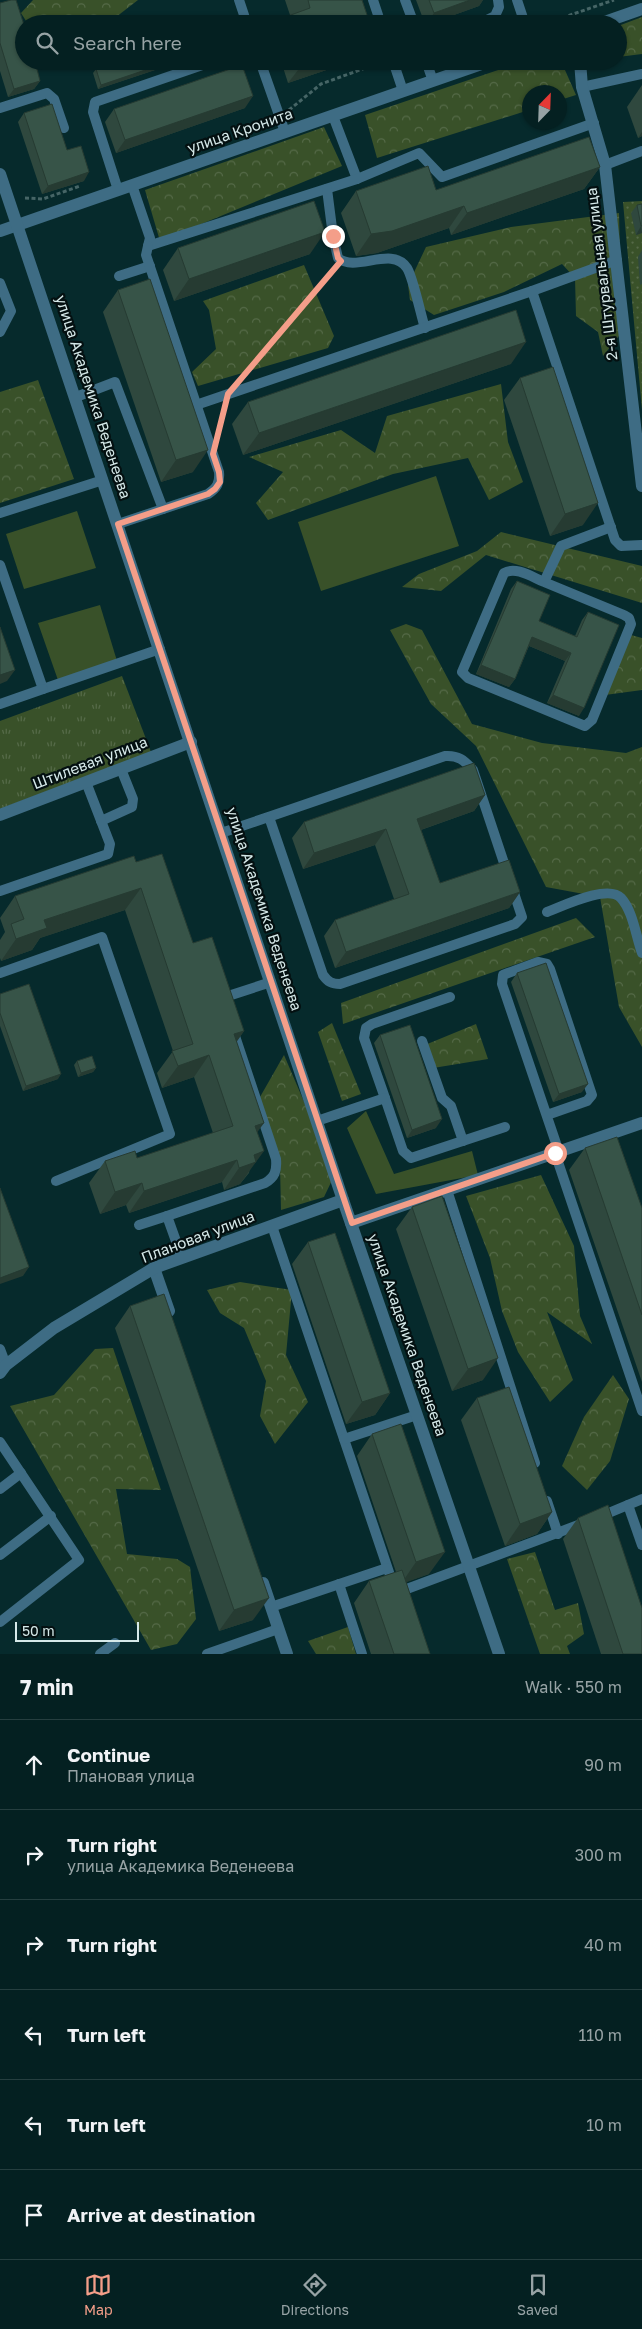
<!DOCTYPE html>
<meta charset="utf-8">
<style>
:root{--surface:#042021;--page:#122d2e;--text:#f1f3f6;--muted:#97a3a5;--line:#253e3f;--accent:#f49e89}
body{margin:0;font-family:"Golos Text",sans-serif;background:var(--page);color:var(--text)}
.compass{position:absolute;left:522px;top:85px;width:45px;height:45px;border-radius:50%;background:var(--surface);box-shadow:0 1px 4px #0004;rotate:23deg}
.scale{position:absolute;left:15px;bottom:12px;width:124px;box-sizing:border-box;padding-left:5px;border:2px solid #d6e9e9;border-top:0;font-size:14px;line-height:18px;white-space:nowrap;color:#d6e9e9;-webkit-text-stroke:4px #041011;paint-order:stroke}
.stop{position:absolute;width:15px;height:15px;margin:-11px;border:4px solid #f49e89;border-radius:50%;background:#fff}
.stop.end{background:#f49e89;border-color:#fff;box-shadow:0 1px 5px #0008}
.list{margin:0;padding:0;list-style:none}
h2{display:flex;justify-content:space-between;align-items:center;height:65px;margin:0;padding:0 20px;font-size:21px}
h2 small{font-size:16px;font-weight:400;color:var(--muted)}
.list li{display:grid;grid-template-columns:32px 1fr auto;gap:15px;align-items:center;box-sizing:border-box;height:90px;padding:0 20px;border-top:1px solid var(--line)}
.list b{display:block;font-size:19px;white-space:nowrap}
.list p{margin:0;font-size:16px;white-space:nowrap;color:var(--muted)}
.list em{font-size:16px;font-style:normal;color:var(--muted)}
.icon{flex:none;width:28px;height:28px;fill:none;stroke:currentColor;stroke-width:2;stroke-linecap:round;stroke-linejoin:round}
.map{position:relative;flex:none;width:642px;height:1654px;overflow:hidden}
.search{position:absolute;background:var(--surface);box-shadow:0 1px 4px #0004;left:15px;right:15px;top:15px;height:55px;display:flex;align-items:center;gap:12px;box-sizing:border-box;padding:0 18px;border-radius:28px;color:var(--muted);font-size:19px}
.sheet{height:605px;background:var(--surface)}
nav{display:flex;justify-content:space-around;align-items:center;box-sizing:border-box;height:70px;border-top:1px solid var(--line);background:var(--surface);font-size:14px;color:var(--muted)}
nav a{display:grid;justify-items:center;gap:2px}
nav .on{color:var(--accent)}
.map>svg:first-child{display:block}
.grass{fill:#395129}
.forest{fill:url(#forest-crowns)}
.park{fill:url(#park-tufts)}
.garden{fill:url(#garden-dots)}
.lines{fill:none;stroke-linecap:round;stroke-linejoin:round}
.path{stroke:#466566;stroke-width:3;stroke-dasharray:4 2.5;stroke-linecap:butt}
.service{stroke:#3e6c84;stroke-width:10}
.minor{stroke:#3e6c84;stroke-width:12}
.tertiary{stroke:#3e6c84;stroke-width:12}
.wall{fill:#2f483e}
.shaded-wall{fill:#263b32}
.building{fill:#375448;stroke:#263b32}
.route{stroke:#f49e89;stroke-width:6}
.labels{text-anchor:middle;stroke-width:4.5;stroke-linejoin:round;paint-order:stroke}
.street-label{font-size:15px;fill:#d6e9e9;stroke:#041011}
</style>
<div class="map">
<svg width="642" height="1654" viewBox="0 0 642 1654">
<defs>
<pattern id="forest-crowns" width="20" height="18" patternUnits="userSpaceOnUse" patternTransform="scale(1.25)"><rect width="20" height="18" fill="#395129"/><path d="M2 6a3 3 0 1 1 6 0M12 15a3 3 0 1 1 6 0" fill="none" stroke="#556a48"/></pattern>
<pattern id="park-tufts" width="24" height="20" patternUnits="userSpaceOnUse" patternTransform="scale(1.25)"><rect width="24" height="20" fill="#395129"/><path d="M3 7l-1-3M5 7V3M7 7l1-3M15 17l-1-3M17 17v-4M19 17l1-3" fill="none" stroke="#556a48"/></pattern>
<pattern id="garden-dots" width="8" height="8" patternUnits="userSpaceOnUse" patternTransform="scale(1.25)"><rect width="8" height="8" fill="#395129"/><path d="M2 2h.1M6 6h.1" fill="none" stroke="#556a48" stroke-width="1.8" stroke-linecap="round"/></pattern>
</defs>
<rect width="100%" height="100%" fill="#062a2c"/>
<g class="grass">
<path d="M436 476 459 546 321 591 298 522Z"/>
<path d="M77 511 96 568 24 589 6 534Z"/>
<path d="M100 605 117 661 59 683 38 623Z"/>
<path d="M366 1111 394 1174 472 1151 478 1175 376 1194 347 1128Z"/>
</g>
<g class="forest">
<path d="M33 0H138L107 24H28L21 13Z"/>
<path d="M642 17V54L618 57V26Z"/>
<path d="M525 61H561L576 95 560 100V92H530L529 110 377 158 365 115Z"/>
<path d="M324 127 342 166 160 241 145 190Z"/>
<path d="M619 213 622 332 603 356 598 332 576 316 575 278 562 264 504 292 434 315 410 300 408 285 426 247 511 227Z"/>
<path d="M304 265 334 336 328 348 198 386 192 372 216 349 209 310 203 301Z"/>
<path d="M38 380 74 479 0 503V392Z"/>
<path d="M501 384 508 442 523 482 489 500 468 458 393 474 268 520 256 503 283 472 249 457 341 430 375 453 387 416Z"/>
<path d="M501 532 642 566V603L486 555 441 591 402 587 419 574 477 551Z"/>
<path d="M406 624 422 630 472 724 542 743 626 753 642 747V1047L619 1007 600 897 546 887 476 746 431 704 390 630Z"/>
<path d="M631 635 642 638V690L605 695Z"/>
<path d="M576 918 595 937 343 1024 341 1003Z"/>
<path d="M332 1023 361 1094 342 1101 318 1032Z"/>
<path d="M476 1024 488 1059 427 1069 420 1047Z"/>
<path d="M284 1055 335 1174 324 1197 281 1210 280 1166 260 1097Z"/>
<path d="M541 1175 574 1246 580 1316 592 1344 547 1312 573 1380 550 1402 518 1352 502 1311 490 1258 466 1196Z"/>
<path d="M240 1282 292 1290 286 1355 308 1402 275 1444 260 1416 266 1381 244 1328 220 1313 207 1290Z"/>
<path d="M113 1348 161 1490 116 1489 127 1554 177 1559 190 1567 196 1619 177 1644 151 1650 10 1406 54 1395 95 1349Z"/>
<path d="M613 1375 629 1399 610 1461 587 1490 562 1466 584 1417Z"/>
<path d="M535 1552 555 1610 578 1603 584 1634 567 1646 570 1654H540L507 1559Z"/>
<path d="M348 1627 356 1654H316L308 1641Z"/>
</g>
<path class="park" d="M122 676 151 752 0 809V721Z"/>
<path class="garden" d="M642 201V410L623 202Z"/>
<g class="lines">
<g class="path">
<path d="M544 24 614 0"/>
<path d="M289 110 321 84 382 62"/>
<path d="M25 198 43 199 80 186"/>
<path d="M245 375 335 269"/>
<path d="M219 430 225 407"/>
</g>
<g class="service">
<path d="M239 0 247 24"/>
<path d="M373 0 381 24"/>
<path d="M405 0 414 24"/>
<path d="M517 0 525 24"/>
<path d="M479 24 495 16 499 7 498 0"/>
<path d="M260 61 285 132"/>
<path d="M393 61 403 91"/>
<path d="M426 61 433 81"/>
<path d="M582 87 642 74"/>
<path d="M0 108 47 93 54 99 64 128"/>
<path d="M333 116 357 179"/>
<path d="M605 165 642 151"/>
<path d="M132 185 150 238 148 246 357 179 419 153 442 177 594 123"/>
<path d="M327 189 333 236 338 258C356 273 392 245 407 268 413 277 421 316 425 328"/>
<path d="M118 190 93 112 95 102 214 61"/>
<path d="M119 276 150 266"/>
<path d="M0 283 11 311 0 332"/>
<path d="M532 291 617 260"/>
<path d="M76 397 115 382 163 509"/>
<path d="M196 405 532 291 615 540 621 546 642 545"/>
<path d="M0 513 103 480"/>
<path d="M118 524 208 494C217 488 220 483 219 472L146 255 148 246"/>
<path d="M0 565 43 689 160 649"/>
<path d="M544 582 624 615 629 618 631 624 592 720 585 726 468 678 462 672 504 573C516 566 532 577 544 582L561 546 611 527"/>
<path d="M0 704 43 689"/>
<path d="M101 821 132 807 133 799 121 769"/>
<path d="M221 833C296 808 370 782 445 756 458 755 464 760 473 770L522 917 515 924 340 984C332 984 328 982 323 975L269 817"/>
<path d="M0 891 108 854 110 844 86 782"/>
<path d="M547 912C563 906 608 884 621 898 633 911 636 937 642 953"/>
<path d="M0 973 102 937 170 1134 56 1181"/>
<path d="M222 998 271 982"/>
<path d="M422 1041 442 1098 451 1106 463 1141"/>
<path d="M385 1098 364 1038 366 1028 372 1024 450 997"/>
<path d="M547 1115 587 1101 592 1095 550 969 547 964 538 962 508 973 503 975 502 984 559 1152"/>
<path d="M317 1121 385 1098 403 1151 411 1158 505 1127"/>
<path d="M555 1153 642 1411"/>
<path d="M447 1190 535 1463"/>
<path d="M139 1225 167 1216"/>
<path d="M272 1226 394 1587"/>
<path d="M182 1258 167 1216 265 1183C275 1177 277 1171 276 1159L233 1030"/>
<path d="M0 1349 6 1365"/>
<path d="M344 1439 417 1415"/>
<path d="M0 1442 79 1560 0 1622"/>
<path d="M0 1489 21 1473"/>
<path d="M547 1501 558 1534"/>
<path d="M628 1505 642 1545"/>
<path d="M599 1517 642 1499"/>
<path d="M0 1555 51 1516"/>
<path d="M339 1584 362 1654"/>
<path d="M396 1593 581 1524"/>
<path d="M271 1607 387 1568"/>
<path d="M100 1654 115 1643"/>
<path d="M207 1654 278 1629"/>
</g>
<g class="minor">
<path d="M599 24 642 9"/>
<path d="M580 61 582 87 605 165 642 486"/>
<path d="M0 231 490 61"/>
<path d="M0 815 191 742"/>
<path d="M351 1223 642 1123"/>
<path d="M154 1268 169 1311"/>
<path d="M0 1373 6 1365 54 1328 154 1268 343 1200"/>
<path d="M263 1583 287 1654"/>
</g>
<path class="tertiary" d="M0 174 343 1200 499 1654"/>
</g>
<g class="wall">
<path d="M285 0H362L370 24H282L288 16 290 15Z"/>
<path d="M416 0H483L479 6 429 24H425Z"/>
<path d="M0 3 40 81 34 89 8 97 0 71Z"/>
<path d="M281 61H353L288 83Z"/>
<path d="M160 65 158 69 98 89 93 73 96 69Z"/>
<path d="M642 85V136L638 138 627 107Z"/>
<path d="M245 108 116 153 105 122 114 109Z"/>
<path d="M24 113 67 150 84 181 42 194 18 122Z"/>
<path d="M600 167 584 189 451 235 449 228 377 253 356 256 341 213 356 191 436 190Z"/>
<path d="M642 204V233L636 235 631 213 637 205Z"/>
<path d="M178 248 310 254 174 301 163 270Z"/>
<path d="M642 250V284L640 285 638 257Z"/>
<path d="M118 290 193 472 161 482 103 312Z"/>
<path d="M511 364 243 455 232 424 248 402Z"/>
<path d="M520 378 583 525 550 536 504 400Z"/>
<path d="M517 581 539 621 575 636 582 620 588 612 579 716 547 703 565 661 529 646 515 679 509 687 476 674 511 589Z"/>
<path d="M485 795 474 811 421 830 440 883 520 892 509 908 335 968 324 936 335 920 394 899 375 845 303 869 292 838 304 822Z"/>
<path d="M136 862 193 943 244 1031 236 1042 257 1132 249 1173 240 1184 224 1190 222 1182 129 1213 126 1205 100 1214 89 1183 105 1161 137 1158 213 1133 194 1077 162 1088 157 1073 173 1051 125 910 40 938 32 950 1 961 0 958V940L5 932 0 918 15 896Z"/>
<path d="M517 973 582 1092 553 1102 511 982Z"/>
<path d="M0 994 58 1079 23 1091 0 1026Z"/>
<path d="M380 1035 436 1128 407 1138 374 1043Z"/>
<path d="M77 1061 96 1068 93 1072 78 1077 74 1065Z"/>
<path d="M585 1148 642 1208V1382L569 1170Z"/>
<path d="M412 1207 483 1380 452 1391 396 1229Z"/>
<path d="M308 1242 390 1393 375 1415 346 1424 292 1264Z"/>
<path d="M130 1306 253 1620 219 1631 115 1328Z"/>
<path d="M477 1398 552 1512 537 1534 505 1546 461 1420Z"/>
<path d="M372 1434 429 1574 406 1582 430 1654H371L354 1603 369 1581 396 1572 357 1456Z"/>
<path d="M578 1518 642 1654H601L563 1539Z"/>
</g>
<g class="shaded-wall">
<path d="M470 0H483L479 6 429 24H426L434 13Z"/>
<path d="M305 61H353L288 83Z"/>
<path d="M160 65 158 69 98 89 101 85Z"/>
<path d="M40 81 34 89 8 97 14 89Z"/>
<path d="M253 96 245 108 116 153 125 140Z"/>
<path d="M642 132V136L638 138Z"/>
<path d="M600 167 584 189 451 235 467 213Z"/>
<path d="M89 172 84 181 42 194 48 186Z"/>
<path d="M464 206 449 228 377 253 356 256 371 234Z"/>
<path d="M641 226 642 233 636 235Z"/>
<path d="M325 232 310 254 174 301 189 279Z"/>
<path d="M526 342 511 364 243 455 259 433Z"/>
<path d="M208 450 193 472 161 482 176 460Z"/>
<path d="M598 503 583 525 550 536 565 514Z"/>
<path d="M532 637 571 653 565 661 527 645Z"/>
<path d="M481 665 515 679 509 687 476 674Z"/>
<path d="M15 670 7 681 0 684V675Z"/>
<path d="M553 695 584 708 579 716 547 703Z"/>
<path d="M485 795 474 811 406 835 417 819Z"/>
<path d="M386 829 375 845 303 869 314 853Z"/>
<path d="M141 888 125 910 40 938 32 950 1 961 16 939 44 920Z"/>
<path d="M520 892 509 908 335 968 346 952Z"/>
<path d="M244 1031 229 1053 234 1034Z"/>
<path d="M209 1055 194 1077 162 1088 178 1066Z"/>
<path d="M96 1068 93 1072 78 1077 81 1073Z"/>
<path d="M61 1074 58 1079 23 1091 26 1086Z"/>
<path d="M588 1084 582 1092 553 1102 559 1094Z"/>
<path d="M442 1119 436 1128 407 1138 412 1130Z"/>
<path d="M264 1123 248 1145 255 1126Z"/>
<path d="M264 1151 240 1184 224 1190 239 1168 254 1155Z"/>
<path d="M237 1160 222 1182 129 1213 144 1191Z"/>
<path d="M142 1183 126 1205 100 1214 115 1192Z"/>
<path d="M29 1267 23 1276 0 1284V1278Z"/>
<path d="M498 1358 483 1380 452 1391 468 1369Z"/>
<path d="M390 1393 375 1415 346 1424 362 1402Z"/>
<path d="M552 1512 537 1534 505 1546 520 1524Z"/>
<path d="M445 1552 429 1574 401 1584 416 1562Z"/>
<path d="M269 1598 253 1620 219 1631 234 1610Z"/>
</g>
<g class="building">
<path d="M11 0H16L24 25V61H35L40 81 14 89 0 43V3Z"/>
<path d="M308 0H362L370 24H291L288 16 310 8Z"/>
<path d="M429 0H470L434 13Z"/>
<path d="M118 61H159L160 65 101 85 96 69Z"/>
<path d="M242 65 253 96 125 140 114 109Z"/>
<path d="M52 104 67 150 81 146 89 172 48 186 24 113Z"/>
<path d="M589 137 600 167 467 213 464 206 392 231 371 234 356 191 428 166 436 190Z"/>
<path d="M314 201 325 232 189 279 178 248Z"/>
<path d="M642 204V226H641L637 205Z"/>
<path d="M150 279 208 450 176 460 118 290Z"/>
<path d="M516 310 526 342 259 433 248 402Z"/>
<path d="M553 367 598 503 565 514 520 378Z"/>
<path d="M517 581 550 595 539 621 577 637 588 612 619 625 584 708 553 695 571 653 532 637 515 679 481 665Z"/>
<path d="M0 627 15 670 0 675Z"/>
<path d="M474 763 485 795 417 819 440 883 509 860 520 892 346 952 335 920 409 894 386 829 314 853 304 822Z"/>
<path d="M162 854 193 943 212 937 244 1031 234 1034 264 1123 255 1126 264 1151 254 1155 256 1162 239 1168 237 1160 144 1191 142 1183 115 1192 105 1161 135 1151 137 1158 233 1126 209 1055 178 1066 172 1051 193 1044 141 888 44 920 47 928 16 939 11 924 24 919 15 896 134 856 136 862Z"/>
<path d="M546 963 588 1084 559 1094 517 973Z"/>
<path d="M29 984 61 1074 26 1086 0 1013V994Z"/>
<path d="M410 1025 442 1119 412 1130 380 1035Z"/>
<path d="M92 1056 96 1068 81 1073 77 1061Z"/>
<path d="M617 1137 642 1208V1315L585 1148Z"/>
<path d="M0 1188 29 1267 0 1278Z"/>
<path d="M442 1196 498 1358 468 1369 412 1207Z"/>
<path d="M335 1233 390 1393 362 1402 308 1242Z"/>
<path d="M164 1294 269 1598 234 1610 130 1306Z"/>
<path d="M509 1387 552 1512 520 1524 477 1398Z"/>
<path d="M401 1424 445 1552 416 1562 372 1434Z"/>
<path d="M608 1505 642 1608V1654H623L578 1518Z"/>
<path d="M402 1570 430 1654H394L369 1581Z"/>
</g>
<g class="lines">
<path class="route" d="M333 236 338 258 341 261 228 394 213 454 219 472 220 482 215 489 208 494 118 524 352 1223 555 1153"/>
</g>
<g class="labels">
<g class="street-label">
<text transform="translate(240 131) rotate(-19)" y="5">улица Кронита</text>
<text transform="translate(602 274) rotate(-97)" y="5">2-я Штурвальная улица</text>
<text transform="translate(93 397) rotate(72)" y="5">улица Академика Веденеева</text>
<text transform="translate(90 763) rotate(-21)" y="5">Штилевая улица</text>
<text transform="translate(264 909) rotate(72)" y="5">улица Академика Веденеева</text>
<text transform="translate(198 1237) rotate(-21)" y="5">Плановая улица</text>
<text transform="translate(407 1335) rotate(71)" y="5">улица Академика Веденеева</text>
</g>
</g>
</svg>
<svg class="compass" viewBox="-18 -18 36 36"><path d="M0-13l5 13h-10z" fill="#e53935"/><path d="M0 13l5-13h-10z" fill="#97a3a5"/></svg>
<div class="scale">50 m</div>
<div class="stop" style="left:555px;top:1153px"></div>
<div class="stop end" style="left:333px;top:236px"></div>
<div class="search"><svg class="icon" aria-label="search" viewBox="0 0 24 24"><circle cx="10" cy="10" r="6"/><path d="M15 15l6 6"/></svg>Search here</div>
</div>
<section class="sheet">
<h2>7 min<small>Walk · 550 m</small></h2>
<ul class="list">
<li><svg class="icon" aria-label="ahead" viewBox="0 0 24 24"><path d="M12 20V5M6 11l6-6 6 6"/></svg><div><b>Continue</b><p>Плановая улица</p></div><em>90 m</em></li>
<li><svg class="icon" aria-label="right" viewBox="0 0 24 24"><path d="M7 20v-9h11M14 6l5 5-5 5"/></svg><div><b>Turn right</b><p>улица Академика Веденеева</p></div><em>300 m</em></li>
<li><svg class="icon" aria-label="right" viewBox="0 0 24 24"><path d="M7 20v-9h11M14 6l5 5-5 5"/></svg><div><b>Turn right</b></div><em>40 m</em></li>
<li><svg class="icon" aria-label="left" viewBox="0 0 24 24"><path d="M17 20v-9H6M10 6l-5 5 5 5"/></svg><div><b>Turn left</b></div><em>110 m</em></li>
<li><svg class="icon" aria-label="left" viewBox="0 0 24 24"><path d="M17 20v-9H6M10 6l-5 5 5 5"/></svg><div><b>Turn left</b></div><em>10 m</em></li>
<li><svg class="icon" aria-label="arrive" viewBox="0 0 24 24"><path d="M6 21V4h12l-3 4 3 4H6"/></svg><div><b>Arrive at destination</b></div></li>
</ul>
</section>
<nav>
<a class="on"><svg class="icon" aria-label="map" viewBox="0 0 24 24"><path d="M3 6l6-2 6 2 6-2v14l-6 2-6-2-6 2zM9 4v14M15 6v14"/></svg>Map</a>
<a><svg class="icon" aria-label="directions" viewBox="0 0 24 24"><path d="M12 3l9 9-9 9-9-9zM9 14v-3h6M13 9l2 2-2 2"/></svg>Directions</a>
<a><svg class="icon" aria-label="saved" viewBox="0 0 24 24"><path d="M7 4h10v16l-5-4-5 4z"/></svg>Saved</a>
</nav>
